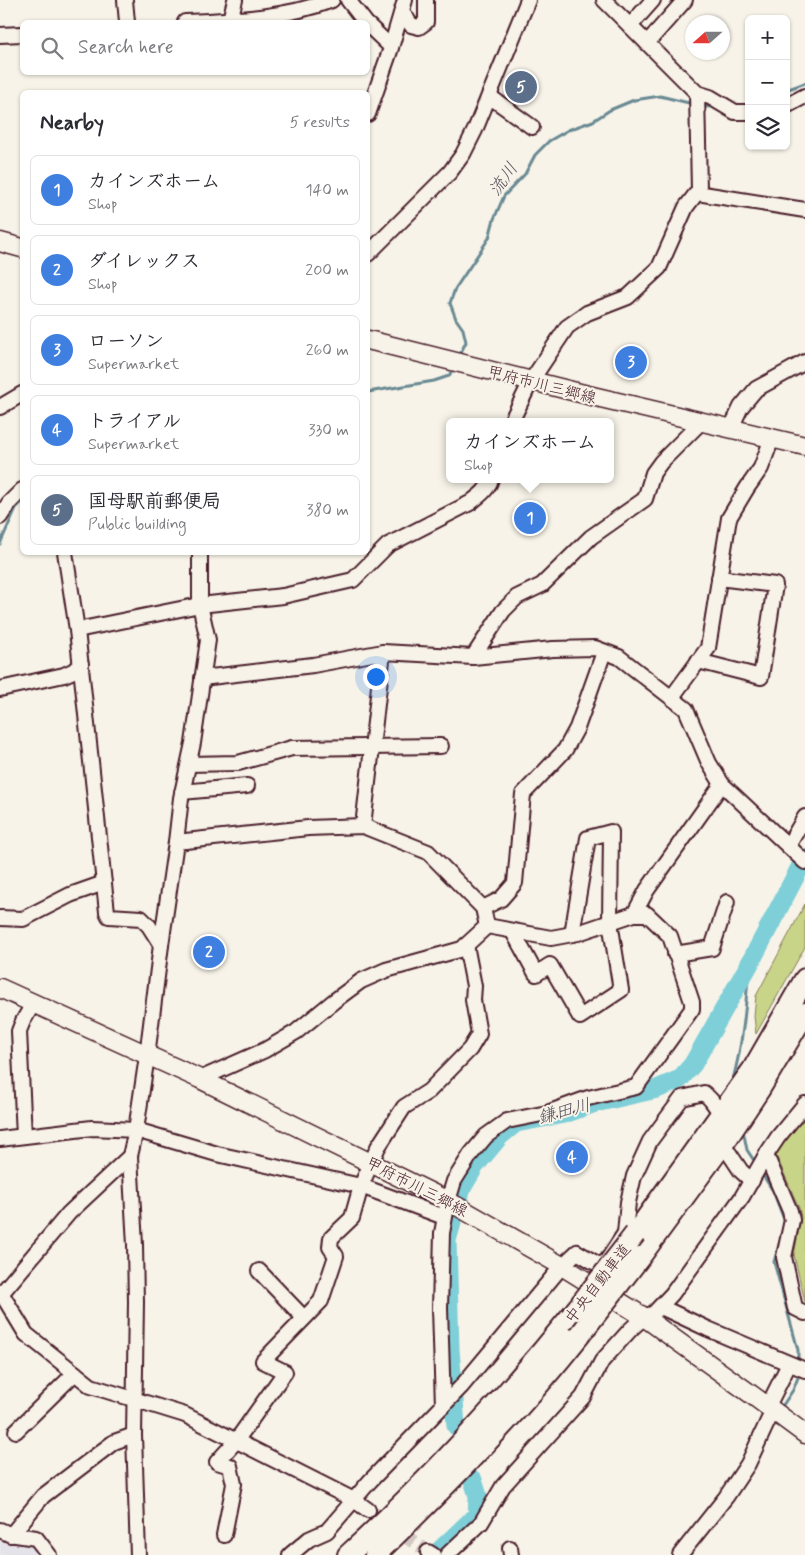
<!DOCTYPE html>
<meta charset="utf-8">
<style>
:root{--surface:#fff;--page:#f7f7f7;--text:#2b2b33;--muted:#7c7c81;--line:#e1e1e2;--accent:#d93025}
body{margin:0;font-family:Mynerve,"Klee One",sans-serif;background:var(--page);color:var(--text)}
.controls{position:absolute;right:15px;top:15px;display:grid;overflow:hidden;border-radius:8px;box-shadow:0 1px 4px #0004}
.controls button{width:45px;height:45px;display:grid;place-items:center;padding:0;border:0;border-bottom:1px solid var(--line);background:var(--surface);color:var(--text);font:25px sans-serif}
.compass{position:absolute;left:685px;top:15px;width:45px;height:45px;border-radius:50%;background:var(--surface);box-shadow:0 1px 4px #0004;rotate:249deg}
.you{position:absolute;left:375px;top:676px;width:18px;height:18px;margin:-12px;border:4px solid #fff;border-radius:50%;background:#1a73e8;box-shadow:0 0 0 8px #1a73e833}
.badge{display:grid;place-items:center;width:32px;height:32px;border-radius:50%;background:var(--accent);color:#fff;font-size:16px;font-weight:700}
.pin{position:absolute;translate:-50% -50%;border:2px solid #fff;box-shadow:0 1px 5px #0006}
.popup{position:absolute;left:446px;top:418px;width:168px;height:65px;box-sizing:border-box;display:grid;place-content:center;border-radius:8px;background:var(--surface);filter:drop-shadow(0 1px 4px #0005);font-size:16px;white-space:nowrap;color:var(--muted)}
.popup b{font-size:19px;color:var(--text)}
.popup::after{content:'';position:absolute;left:50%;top:100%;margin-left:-10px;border:10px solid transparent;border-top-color:var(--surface)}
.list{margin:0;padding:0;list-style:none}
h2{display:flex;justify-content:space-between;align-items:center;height:65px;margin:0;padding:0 20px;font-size:21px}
h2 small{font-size:16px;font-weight:400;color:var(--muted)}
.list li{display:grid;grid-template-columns:32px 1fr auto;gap:15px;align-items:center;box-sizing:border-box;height:70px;margin:0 10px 10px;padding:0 10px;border:1px solid var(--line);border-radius:8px}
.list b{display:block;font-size:19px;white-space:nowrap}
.list p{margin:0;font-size:16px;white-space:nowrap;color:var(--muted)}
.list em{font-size:16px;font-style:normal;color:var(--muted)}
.icon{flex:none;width:28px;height:28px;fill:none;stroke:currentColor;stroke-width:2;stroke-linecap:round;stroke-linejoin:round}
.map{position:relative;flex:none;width:805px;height:1555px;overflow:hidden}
.search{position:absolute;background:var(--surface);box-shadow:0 1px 4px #0004;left:20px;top:20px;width:350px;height:55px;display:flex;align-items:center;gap:12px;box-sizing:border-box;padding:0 18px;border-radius:8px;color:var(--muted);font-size:19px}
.panel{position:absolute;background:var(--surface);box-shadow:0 1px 4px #0004;left:20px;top:90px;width:350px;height:465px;border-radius:8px}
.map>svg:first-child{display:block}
.built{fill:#e5e3ea}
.green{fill:#c8d488;stroke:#897a5a}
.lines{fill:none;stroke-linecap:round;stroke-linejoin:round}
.stream{stroke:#698993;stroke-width:3}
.river{stroke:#7ecfd8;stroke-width:19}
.minor-tunnel{stroke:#d4c9c2;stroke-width:14;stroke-dasharray:14 7;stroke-linecap:butt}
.minor-casing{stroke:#4a1f2b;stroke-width:18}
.major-casing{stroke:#4a1f2b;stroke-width:21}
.highway-casing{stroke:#4a1f2b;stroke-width:24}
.minor{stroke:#f7f3e8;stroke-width:14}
.major{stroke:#f7f3e8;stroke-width:18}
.highway{stroke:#f7f3e8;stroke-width:20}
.highway-bridge-casing{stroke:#4a1f2b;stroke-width:24;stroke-linecap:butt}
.highway-bridge{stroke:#f7f3e8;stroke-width:20}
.labels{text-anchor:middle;stroke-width:4;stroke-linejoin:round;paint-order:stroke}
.street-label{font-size:16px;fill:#4a1f2b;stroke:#f7f3e8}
.water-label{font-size:18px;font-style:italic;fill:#5a545f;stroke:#f7f3e8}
</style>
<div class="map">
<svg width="805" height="1555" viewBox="0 0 805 1555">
<rect width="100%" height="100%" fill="#f7f3e8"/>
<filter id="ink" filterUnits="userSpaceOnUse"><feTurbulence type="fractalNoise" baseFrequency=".02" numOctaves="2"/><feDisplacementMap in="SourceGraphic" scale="10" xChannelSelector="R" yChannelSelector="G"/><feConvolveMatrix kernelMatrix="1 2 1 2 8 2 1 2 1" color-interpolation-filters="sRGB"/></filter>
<g filter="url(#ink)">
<path class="built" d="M0 1537 32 1543 40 1555H0Z"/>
<g class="green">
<path d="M805 904V947L756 1034 754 1016 756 996Z"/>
<path d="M805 1112V1302L794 1255 801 1217 799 1208 776 1155Z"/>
</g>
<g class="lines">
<g class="stream">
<path d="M786 90 805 83"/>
<path d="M702 106 718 108"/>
<path d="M459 356 466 342 463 329 456 319 450 303 455 289 489 238 494 219 504 196 525 174 535 155 549 141 568 130 593 121 610 110 634 100 660 96 693 104"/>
<path d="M368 392 434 381 449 376 453 368"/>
<path d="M0 544 16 508 22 502"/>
<path d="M732 1083C743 1044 746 1005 749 965"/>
<path d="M743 1130 747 1150 753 1159"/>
<path d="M764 1177 773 1191 785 1222 784 1225"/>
<path d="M780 1241 774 1262 798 1350V1359"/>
<path d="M783 1405 793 1390 799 1375"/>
</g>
<g class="river">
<path d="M456 1426 450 1349 447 1240 462 1188 475 1166 500 1136 516 1123 564 1114 595 1103 657 1089 680 1079 693 1064 749 965 805 858"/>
<path d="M435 1555 477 1515 478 1496 473 1480"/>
</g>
<path class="minor-tunnel" d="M368 1510 428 1552"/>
<g class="minor-casing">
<g id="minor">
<path d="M125 0 127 22"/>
<path d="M348 0 365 22"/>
<path d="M402 11 411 25 419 27 426 22V0"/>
<path d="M230 20 235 0"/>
<path d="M185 22C234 20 286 18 332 0"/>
<path d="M368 25 391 47"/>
<path d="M630 26 653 0"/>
<path d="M0 35 22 34"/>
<path d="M647 43 685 0"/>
<path d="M697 93 710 97 735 112H749"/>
<path d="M489 96 532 127"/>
<path d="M786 106 805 96"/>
<path d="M368 114 390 51 405 0"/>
<path d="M697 193 805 210"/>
<path d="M368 254 450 172 463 154 475 130 528 0"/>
<path d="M0 407 22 394"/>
<path d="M511 422 531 381 567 327 587 313 628 297 659 268 686 207 699 190 697 93 604 0"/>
<path d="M731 428 741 407 756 389 805 362"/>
<path d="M0 517 9 503 22 490"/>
<path d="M65 552 77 630 107 912 109 916 141 918 149 926 161 945"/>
<path d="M77 630 200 605 283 596 353 580 388 545 470 503C479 496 488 490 491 479"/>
<path d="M473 657 503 611 517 597 542 585 591 537 645 499 653 473 661 462 701 422"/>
<path d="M698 661 761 677 775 585 719 578"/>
<path d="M202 678 313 665 383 652 473 657 553 649 595 648 619 657 686 709 709 763 722 784 805 862"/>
<path d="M0 689 64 675 73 671 81 664"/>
<path d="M672 697 708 648 729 518 747 488 761 468 772 438"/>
<path d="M189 764 238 763 292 748 441 746"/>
<path d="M182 792 247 786"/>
<path d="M363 826 383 652"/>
<path d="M176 842 308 828 363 826 428 852 483 908 487 926"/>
<path d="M788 846 805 817"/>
<path d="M483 908 501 899 515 883 523 794 565 750 577 728 604 652"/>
<path d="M0 918 23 919 70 895 104 883"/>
<path d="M513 932 536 974 550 965 580 1017 621 990 610 922 611 832 588 838 572 934"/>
<path d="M675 954 712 948 727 902"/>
<path d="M200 1079 265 1050 296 1032 334 1001 361 981 386 970 462 949 487 926 551 938 578 933 634 914 647 890 722 784"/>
<path d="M24 1136 19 1031 23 1021 33 1004"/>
<path d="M0 1139 92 1128 136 1130 217 1154 361 1186 378 1147 404 1107 429 1091 470 1049 479 1034 473 1000 474 986 466 945"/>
<path d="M729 1153 741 1171 752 1181"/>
<path d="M766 1155 790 1211 792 1220 784 1257 795 1308 805 1313"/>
<path d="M259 1271 304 1318"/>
<path d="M0 1291 26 1334 91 1386 185 1415 354 1500 368 1510"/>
<path d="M0 1295 69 1213 130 1156"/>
<path d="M661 1307 708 1329 805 1370"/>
<path d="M443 1406 440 1308 442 1233 448 1201 454 1181 471 1154 486 1136 507 1121 547 1113 588 1098 636 1087 692 1009V1002L670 936 647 914H634"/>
<path d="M768 1406 789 1364"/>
<path d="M16 1431 75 1373"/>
<path d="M0 1530 9 1534 36 1538 49 1555"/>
<path d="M11 1535 43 1496 114 1442 134 1435"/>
<path d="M224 1535 234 1484 230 1466 217 1462 236 1441 285 1372 263 1361 321 1301 336 1256 330 1247 331 1238 352 1218 361 1186 444 1217"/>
<path d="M510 1548 511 1555"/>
<path d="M428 1552 433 1555"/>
<path d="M138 1555 134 1435 136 1302 135 1245 130 1156 136 1130 147 1056 161 945 176 842 181 798 193 743 208 640 200 605V552"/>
<path d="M290 1555 309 1539 327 1531 370 1481 461 1387 562 1266 577 1252 599 1265 606 1262 625 1233 628 1202 634 1176 650 1141 682 1098 704 1093 711 1100 716 1107"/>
<path d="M447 1555 481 1523 503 1486 583 1397 602 1361 630 1330 644 1317 654 1313 672 1294 742 1197 766 1155 778 1137 805 1104"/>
<path d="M680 1555 726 1497 748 1464 773 1410"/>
</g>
</g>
<g class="major-casing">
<g id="major">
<path d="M0 242 22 248"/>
<path d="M368 340 588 395 805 446"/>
<path d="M0 988 200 1079 448 1201 562 1266 644 1317 748 1392 805 1434"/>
</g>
</g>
<g class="highway-casing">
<g id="highway">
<path d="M635 1234 753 1069 805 979"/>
<path d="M640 1257 728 1137 759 1090 805 1013"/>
<path d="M348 1555C430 1480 506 1397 576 1310"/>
<path d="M375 1555C446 1487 518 1413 579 1336"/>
</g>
</g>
<use href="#minor" class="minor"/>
<use href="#major" class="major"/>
<use href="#highway" class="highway"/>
<g class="highway-bridge-casing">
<g id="highway-bridge">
<path d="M576 1310 635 1234"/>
<path d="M579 1336 640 1257"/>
</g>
</g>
<use href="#highway-bridge" class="highway-bridge"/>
</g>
</g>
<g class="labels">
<g class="street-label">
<text transform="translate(542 384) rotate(14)" y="6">甲府市川三郷線</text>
<text transform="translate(417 1186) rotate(27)" y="6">甲府市川三郷線</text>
<text transform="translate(597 1283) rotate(-52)" y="6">中央自動車道</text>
</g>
<g class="water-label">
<text transform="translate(503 179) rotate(-55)" y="6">流川</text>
<text transform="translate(564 1111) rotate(-15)" y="6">鎌田川</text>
</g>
</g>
</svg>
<div class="controls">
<button>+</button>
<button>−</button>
<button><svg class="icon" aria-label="layers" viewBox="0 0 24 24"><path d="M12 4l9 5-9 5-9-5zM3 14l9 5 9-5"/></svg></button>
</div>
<svg class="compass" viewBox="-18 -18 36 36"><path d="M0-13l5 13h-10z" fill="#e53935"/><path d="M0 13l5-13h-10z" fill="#7c7c81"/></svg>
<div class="you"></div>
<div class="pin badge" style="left:530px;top:518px;background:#3f7fe0">1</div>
<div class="popup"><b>カインズホーム</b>Shop</div>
<div class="pin badge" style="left:209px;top:952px;background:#3f7fe0">2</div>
<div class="pin badge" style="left:631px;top:362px;background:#3f7fe0">3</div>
<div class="pin badge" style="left:572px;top:1157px;background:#3f7fe0">4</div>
<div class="pin badge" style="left:521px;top:87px;background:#5c6f8a">5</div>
<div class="search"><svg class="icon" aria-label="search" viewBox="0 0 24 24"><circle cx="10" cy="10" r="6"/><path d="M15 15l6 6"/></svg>Search here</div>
<section class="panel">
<h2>Nearby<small>5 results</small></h2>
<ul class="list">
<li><span class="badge" style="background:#3f7fe0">1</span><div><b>カインズホーム</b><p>Shop</p></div><em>140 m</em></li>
<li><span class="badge" style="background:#3f7fe0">2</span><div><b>ダイレックス</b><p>Shop</p></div><em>200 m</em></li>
<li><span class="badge" style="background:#3f7fe0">3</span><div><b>ローソン</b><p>Supermarket</p></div><em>260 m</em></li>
<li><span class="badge" style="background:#3f7fe0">4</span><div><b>トライアル</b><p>Supermarket</p></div><em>330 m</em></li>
<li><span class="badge" style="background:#5c6f8a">5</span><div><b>国母駅前郵便局</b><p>Public building</p></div><em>380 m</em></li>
</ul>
</section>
</div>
